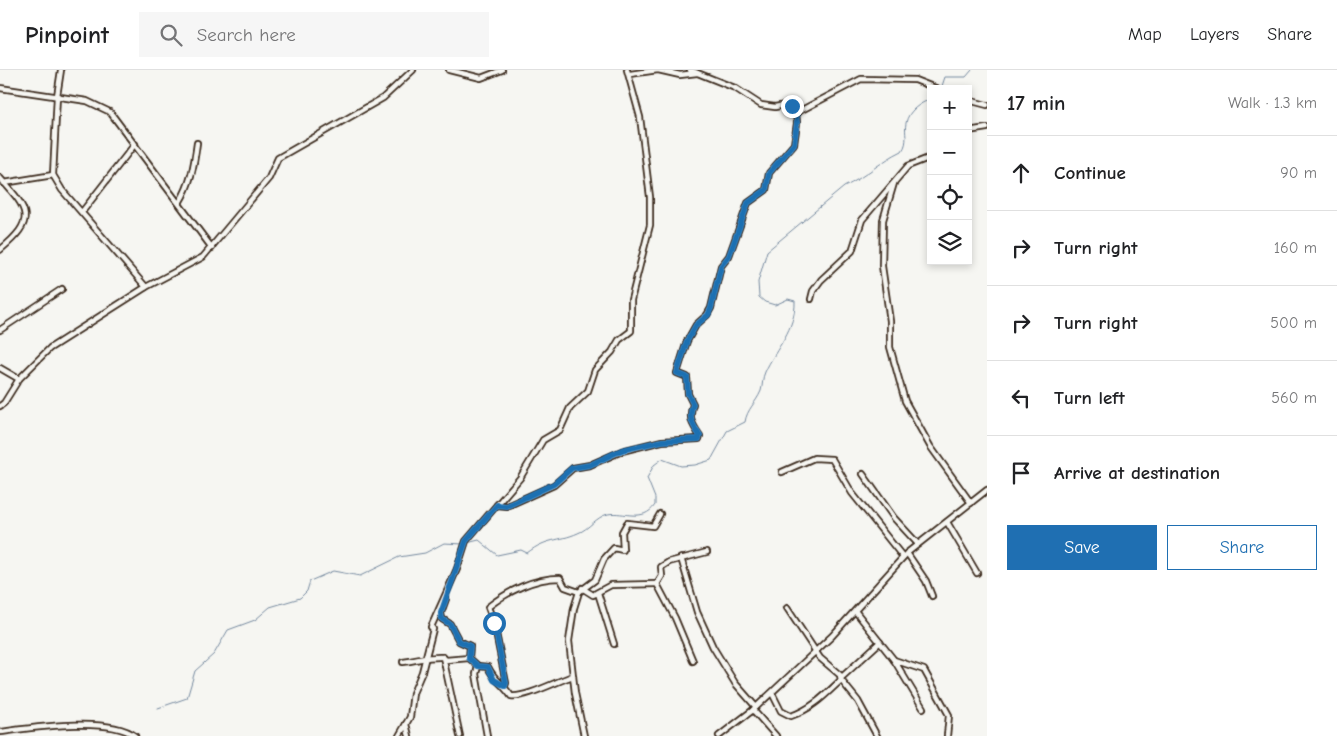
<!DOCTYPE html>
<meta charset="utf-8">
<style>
:root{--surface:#fff;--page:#f6f6f6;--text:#202124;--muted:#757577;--line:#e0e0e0;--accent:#1f6fb2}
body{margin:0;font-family:"Comic Neue",sans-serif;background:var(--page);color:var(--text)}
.controls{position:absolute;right:15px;top:15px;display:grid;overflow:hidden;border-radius:0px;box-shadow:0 2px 8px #0003}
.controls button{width:45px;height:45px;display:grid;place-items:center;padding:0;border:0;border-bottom:1px solid var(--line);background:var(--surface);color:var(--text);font:25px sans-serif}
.stop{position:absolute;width:15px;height:15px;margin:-11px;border:4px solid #1f6fb2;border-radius:50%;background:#fff}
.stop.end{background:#1f6fb2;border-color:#fff;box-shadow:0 1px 5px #0008}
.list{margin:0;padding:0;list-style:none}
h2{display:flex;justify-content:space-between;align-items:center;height:65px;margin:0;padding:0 20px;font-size:21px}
h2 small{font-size:16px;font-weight:400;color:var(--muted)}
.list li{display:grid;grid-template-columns:32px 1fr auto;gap:15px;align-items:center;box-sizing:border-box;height:75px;padding:0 20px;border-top:1px solid var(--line)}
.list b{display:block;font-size:19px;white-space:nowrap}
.list em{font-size:16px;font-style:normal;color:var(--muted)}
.actions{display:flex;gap:10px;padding:15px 20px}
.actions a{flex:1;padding:11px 0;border:1px solid var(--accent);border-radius:0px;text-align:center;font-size:18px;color:var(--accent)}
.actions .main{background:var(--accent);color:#fff}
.icon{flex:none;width:28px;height:28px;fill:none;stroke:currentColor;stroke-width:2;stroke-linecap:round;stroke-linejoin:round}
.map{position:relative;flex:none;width:987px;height:666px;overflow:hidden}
header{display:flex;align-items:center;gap:30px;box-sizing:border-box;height:70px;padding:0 25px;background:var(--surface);border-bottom:1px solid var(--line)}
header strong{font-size:24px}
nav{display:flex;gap:28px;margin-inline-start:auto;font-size:18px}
.search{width:350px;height:45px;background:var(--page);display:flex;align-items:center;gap:12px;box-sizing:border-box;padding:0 18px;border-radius:0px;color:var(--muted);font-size:19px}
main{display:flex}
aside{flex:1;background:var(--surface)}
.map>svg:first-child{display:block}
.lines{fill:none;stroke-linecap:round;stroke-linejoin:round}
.stream{stroke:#75899f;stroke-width:1}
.street-casing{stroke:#3b2a1e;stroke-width:8}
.street{stroke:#f6f6f2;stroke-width:4.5}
.route{stroke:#1f6fb2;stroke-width:6}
</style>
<header>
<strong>Pinpoint</strong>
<div class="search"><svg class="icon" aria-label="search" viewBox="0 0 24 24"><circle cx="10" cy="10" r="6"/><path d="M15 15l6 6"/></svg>Search here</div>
<nav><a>Map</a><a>Layers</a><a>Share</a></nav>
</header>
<main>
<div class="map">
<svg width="987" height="666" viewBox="0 0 987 666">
<rect width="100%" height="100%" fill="#f6f6f2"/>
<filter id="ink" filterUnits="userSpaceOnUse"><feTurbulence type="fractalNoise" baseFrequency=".02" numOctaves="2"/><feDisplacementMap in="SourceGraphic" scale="10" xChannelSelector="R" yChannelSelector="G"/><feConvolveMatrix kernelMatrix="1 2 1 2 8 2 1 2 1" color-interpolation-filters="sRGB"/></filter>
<g filter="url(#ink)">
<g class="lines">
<g class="stream">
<path d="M941 19 945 7H966L972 0"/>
<path d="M467 473 479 470 497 485 521 480 527 483C548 467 558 472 578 463 589 459 596 447 608 444 624 441 643 453 655 435V428L647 408 654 395 662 389 681 396 695 395 711 390 727 361 745 352C747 339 756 333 761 321 763 315 762 308 765 302 776 278 796 259 795 231L788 229 775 235 765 232 759 227 758 212 767 181 844 117C865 107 881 91 902 81 909 71 904 63 906 53 908 41 920 33 931 29"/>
<path d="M158 638 187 628 195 601 214 584 228 560 255 550 270 537 300 528 307 521 310 511 333 501 360 506 399 487 425 483 444 473 463 474"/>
</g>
<g class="street-casing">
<g id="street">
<path d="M61 0 57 26 53 105 62 120 146 217"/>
<path d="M449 0 481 8 502 0"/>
<path d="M690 0 735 18 761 35 775 37 785 35 796 39V43"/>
<path d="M630 4 658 0 680 5 697 3"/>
<path d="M0 18 87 31 110 42 212 178"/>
<path d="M968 30 987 35"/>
<path d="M968 61 987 58"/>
<path d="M0 108C30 141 36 150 0 180"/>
<path d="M4 113 53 105"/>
<path d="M894 113 883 150 882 196 890 251V277L905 331 930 376 971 433"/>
<path d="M179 133C191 114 194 95 197 73"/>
<path d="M82 142 135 74"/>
<path d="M811 229 813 221 821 210 852 181 862 150 908 96 931 87"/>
<path d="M0 260 62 219"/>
<path d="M0 298 19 309"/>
<path d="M0 336 4 333 19 309 50 278 146 217 203 187 269 108 278 88 383 28 413 0"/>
<path d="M782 402 814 388 832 389 852 423 903 487"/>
<path d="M863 404 894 448 918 474"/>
<path d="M497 435 507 436 554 415 573 398 590 395 622 381 662 371 699 369 700 366C692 354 688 348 693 334L688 324 687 307 677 303 687 271 696 255 707 245 711 238 721 196 729 186 748 133 766 120 769 103 794 74 797 53 796 43 861 9 915 10 938 19"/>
<path d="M947 452 977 503"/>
<path d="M907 483 926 511 932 526"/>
<path d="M681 488 697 542 713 577 735 613 756 637"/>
<path d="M657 514 675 548 693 591"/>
<path d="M657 514 662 506 661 497 669 492 707 482"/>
<path d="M582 518 593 525 598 523 614 574"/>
<path d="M596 523 611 515 657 514"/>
<path d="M446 529 441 543 442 549 450 554 459 571 470 576 469 588 478 596 488 597C494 610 503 614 511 626 526 628 557 611 573 606"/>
<path d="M856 542 894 590 923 638"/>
<path d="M443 587 460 666"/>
<path d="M894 590 924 600 949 645 947 666"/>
<path d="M403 592C420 590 426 586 443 587L446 590 469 588"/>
<path d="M478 596 476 604 487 666"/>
<path d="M841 608 880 572"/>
<path d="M841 610 858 631 877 666"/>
<path d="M505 616 506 613 494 553 488 537C508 521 534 508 560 508L565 517 579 522"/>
<path d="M772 623 781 641 791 646C812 639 825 625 841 610L840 605 820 588 787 538"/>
<path d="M753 640 776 666"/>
<path d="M406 654 409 666"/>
<path d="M0 662C32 658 109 646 135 666"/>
<path d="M399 666 410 647 413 623 422 602 433 559 431 557 457 499 466 471 520 408 543 370 560 360 570 338 588 321 595 300 612 282 619 270 631 261V230L650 155V127L640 47 627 0"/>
<path d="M584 666 575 623 569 571 574 538 579 522 595 510 604 489 614 478 623 480 622 462 627 453 653 456 660 444"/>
<path d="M719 666 753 640 832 566 907 483 987 420"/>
</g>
</g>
<use href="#street" class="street"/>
</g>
</g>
<g class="lines" filter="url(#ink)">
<path class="route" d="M494 553 506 613 505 616 494 610 488 597 478 596 469 588 470 576 459 571 450 554 442 549 441 543 466 471 497 435 507 436 554 414 572 398 590 395 622 380 662 371 699 369 700 366C692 354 688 347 693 334L688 324 687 307 677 303 687 271 696 255 708 245 711 238 721 196 729 186 748 133 766 120 769 103 794 74 797 53 796 39 792 36"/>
</g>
</svg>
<div class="controls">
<button>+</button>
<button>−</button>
<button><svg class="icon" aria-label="locate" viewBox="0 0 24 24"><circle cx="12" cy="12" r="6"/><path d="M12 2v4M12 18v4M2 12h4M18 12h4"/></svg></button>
<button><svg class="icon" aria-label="layers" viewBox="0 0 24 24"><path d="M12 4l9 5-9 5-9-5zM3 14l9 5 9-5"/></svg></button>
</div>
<div class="stop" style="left:494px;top:553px"></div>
<div class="stop end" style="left:792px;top:36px"></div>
</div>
<aside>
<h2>17 min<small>Walk · 1.3 km</small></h2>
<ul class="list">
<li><svg class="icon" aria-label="ahead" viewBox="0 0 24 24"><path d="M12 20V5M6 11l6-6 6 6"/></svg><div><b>Continue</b></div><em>90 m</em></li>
<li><svg class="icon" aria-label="right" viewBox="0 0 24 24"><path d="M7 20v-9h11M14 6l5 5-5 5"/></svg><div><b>Turn right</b></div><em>160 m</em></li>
<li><svg class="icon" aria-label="right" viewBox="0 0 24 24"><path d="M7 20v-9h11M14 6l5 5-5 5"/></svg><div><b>Turn right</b></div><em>500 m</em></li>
<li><svg class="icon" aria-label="left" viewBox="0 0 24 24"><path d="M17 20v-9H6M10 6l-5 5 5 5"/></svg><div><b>Turn left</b></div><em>560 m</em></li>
<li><svg class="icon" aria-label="arrive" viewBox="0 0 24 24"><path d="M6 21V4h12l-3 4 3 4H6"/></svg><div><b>Arrive at destination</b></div></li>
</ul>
<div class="actions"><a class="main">Save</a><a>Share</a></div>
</aside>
</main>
